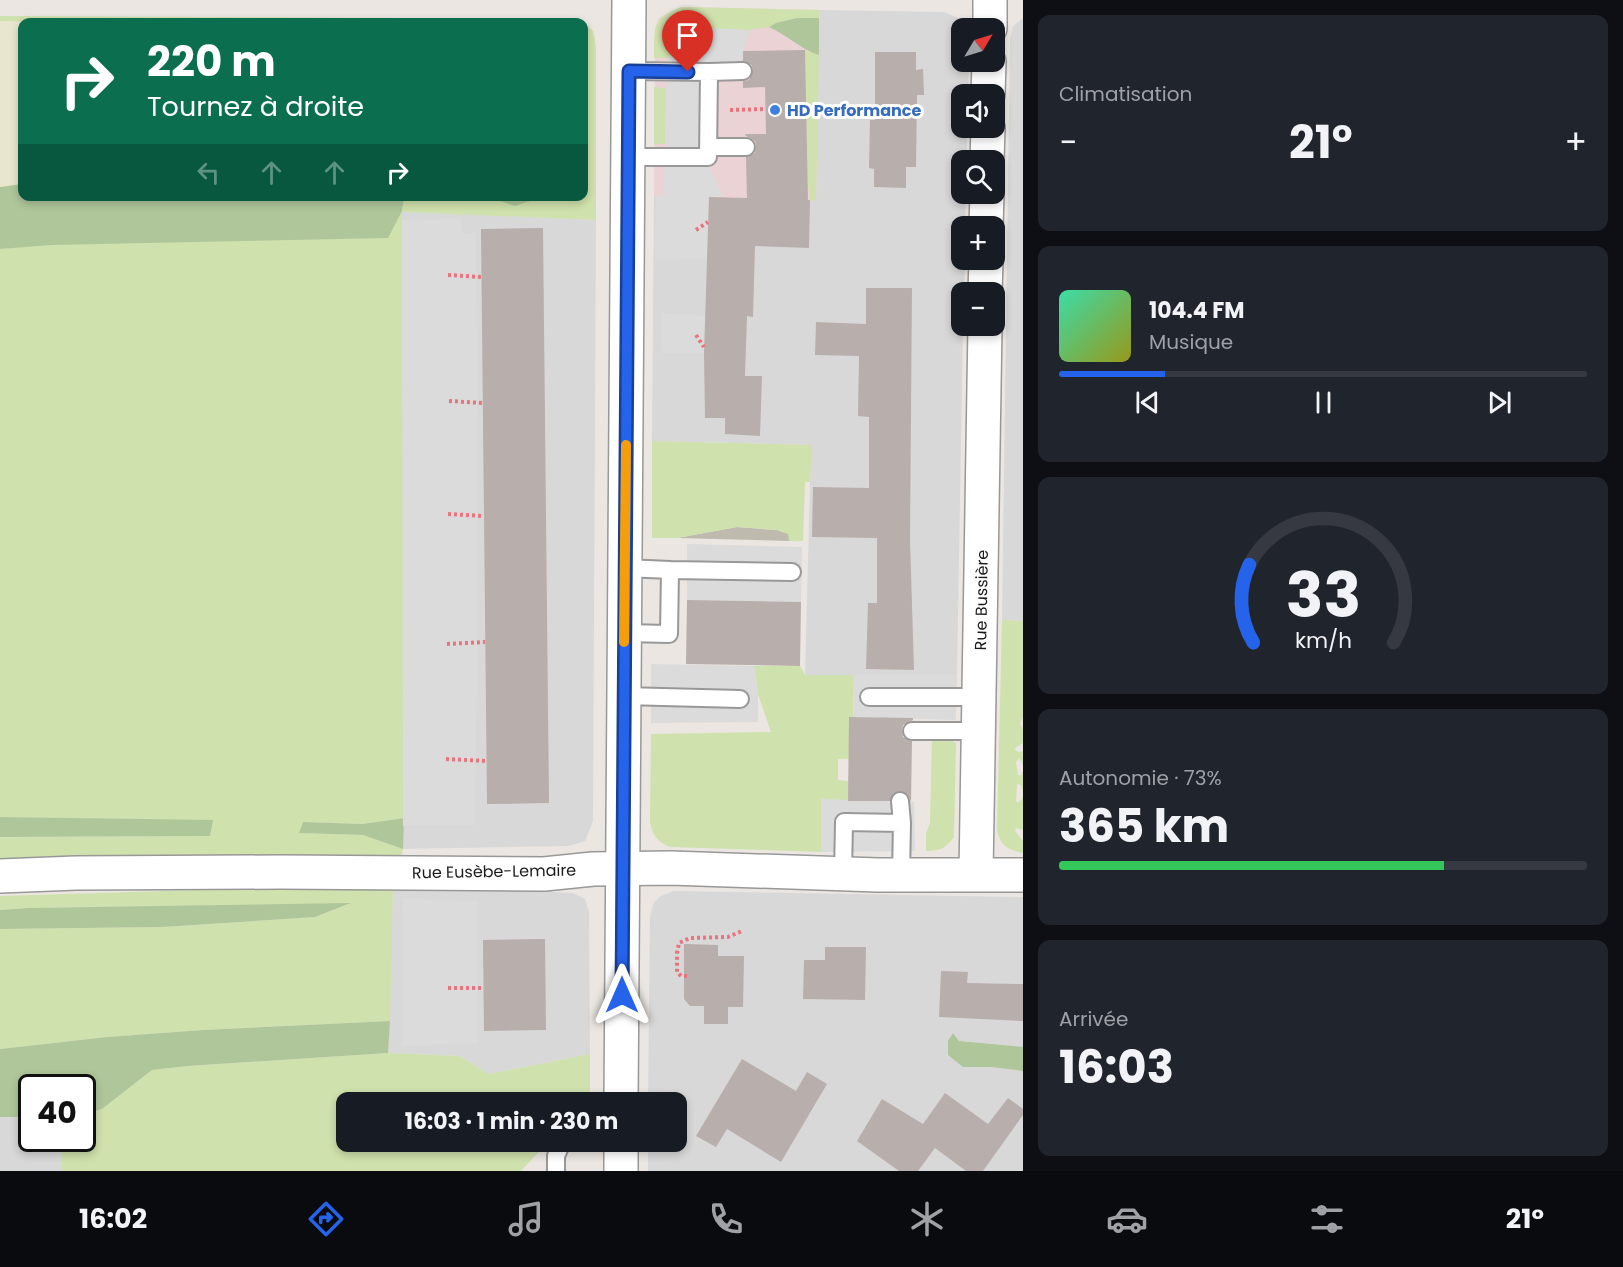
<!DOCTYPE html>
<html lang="fr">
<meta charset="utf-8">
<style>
body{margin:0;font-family:Poppins,sans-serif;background:#20242c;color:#f1f3f6;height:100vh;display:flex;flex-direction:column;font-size:22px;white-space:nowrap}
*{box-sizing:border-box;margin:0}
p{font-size:20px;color:#9ea1a6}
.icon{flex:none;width:33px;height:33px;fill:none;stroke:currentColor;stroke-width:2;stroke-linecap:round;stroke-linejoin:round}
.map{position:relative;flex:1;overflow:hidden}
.side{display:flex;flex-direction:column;gap:15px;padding:15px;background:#0d0f14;width:600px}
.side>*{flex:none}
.hud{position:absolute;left:18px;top:18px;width:570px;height:183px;border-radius:12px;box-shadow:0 3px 9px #0003;background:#0b6e4f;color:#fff;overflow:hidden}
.needle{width:39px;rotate:52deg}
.tools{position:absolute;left:951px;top:18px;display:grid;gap:12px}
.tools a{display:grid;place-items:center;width:54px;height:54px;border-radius:12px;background:#171b24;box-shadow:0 3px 9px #0003;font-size:30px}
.speed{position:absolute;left:18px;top:1074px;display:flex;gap:12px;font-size:30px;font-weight:700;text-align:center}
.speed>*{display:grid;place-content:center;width:78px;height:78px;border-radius:50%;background:#171b24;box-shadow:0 3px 9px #0003;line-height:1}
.speed .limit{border:3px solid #111;border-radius:9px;background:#fff;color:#111}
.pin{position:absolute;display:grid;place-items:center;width:51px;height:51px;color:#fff;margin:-62px -26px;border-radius:50% 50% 50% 0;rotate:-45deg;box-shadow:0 0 6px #0007}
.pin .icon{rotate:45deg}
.me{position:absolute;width:66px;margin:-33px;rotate:0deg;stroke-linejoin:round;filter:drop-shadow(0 0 4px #0008)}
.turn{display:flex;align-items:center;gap:21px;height:126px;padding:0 30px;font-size:27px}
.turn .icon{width:78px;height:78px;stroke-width:2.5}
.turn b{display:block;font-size:42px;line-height:51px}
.lanes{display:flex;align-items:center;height:57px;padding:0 30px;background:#0003;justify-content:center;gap:30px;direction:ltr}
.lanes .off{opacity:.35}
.big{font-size:45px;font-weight:700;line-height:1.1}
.side .widget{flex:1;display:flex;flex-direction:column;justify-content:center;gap:9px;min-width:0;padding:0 21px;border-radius:12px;background:#20242c}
.side .dial{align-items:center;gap:0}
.dial svg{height:156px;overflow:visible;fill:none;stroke:#363941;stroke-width:7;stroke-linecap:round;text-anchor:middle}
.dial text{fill:#f1f3f6;stroke:none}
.song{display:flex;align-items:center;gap:18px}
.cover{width:72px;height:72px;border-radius:9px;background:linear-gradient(135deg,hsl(160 70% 55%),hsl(60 70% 35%))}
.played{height:6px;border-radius:3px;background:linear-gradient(90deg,#2563eb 20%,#363941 20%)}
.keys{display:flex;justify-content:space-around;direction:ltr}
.heat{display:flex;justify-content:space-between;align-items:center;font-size:33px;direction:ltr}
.charge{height:9px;border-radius:4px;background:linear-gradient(90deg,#34c759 73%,#363941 0)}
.trip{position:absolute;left:336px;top:1092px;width:351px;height:60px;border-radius:12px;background:#171b24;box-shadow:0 3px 9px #0003;font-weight:700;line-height:60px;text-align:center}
.tabs{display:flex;height:96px;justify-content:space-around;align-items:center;background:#090b0e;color:#9ea1a6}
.tabs .icon{width:42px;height:42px}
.tabs .active{color:#2563eb}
.tabs b{font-size:27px;color:#f1f3f6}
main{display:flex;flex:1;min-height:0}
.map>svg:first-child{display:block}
</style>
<main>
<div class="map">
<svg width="1023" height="1171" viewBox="0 0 1023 1171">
<rect width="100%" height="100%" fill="#ebe6e1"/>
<path fill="#d9d8d8" d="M819 10 944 12 958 18 966 28H962V62H969L968 94H962V128H967V160H962V194H966L965 226H962V260H965L964 292H962V326H963L957 675H805L811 445 652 441 654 196 816 200Z
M1023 18V621L1002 620 1010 39 1013 26Z
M402 211 596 220 593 821 585 841 569 846 403 849Z
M393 884 573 893 585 899 589 912 590 1054 489 1074 459 1056 388 1053Z
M674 891 1023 897V1171H648V1142H676V1102H648L650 916 654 902 661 896Z
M0 1117H31L32 1138 62 1139V1171H0Z"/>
<path fill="#ebd2d5" d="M681 7 819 10 816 201 654 196 655 28 659 18Z"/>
<path fill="#bebbae" d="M737 527 777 530 789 534V541L677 538Z"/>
<path fill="#e8e6ce" d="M0 21 49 22H22V184L0 187Z"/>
<path fill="#cfe1ac" d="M681 7 819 10V18H797L776 23 769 27 750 30 699 28 668 58H654C655 28 650 19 681 7Z
M0 16 404 18 511 22H49L0 21Z
M583 21 593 31 596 46V220L402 212 404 818 362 824 303 822 300 833 363 835 403 849 401 860 0 862V837L210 836 212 821 0 817V249L402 211 404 197H500V201L536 199 537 197 584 196V22H556Z
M805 50 819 55 816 201 810 200 808 184Z
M654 87 666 88 665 144H654Z
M652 441 812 445 810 482H805L803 541H789L788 534 777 530 737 527 677 538H652Z
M1002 620 1023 621V718L1020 723 1023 730V743L1016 747 1015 750 1019 752 1023 751V765L1019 758 1016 762 1018 775H1021L1023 771V791L1021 785 1017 784 1016 801 1018 803 1022 799 1023 795V830L1016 828 1015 831 1023 841V853C1007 849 1002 847 997 831Z
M754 666H800L805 675H854L853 717H849V759H838V780L848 781V801L821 799V852L670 847C657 841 653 836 650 822L651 734 771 732 758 694Z
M946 738 956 743 954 837C946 848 940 851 926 851V834L930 823 932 739Z
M393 884 390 1021 203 1030 107 1037 0 1049V929L163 927 315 917 349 904 27 908 0 910V896Z
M388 1053 459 1056 489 1074 590 1054V1102H346V1142H548L521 1171H62V1139L82 1138 83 1115 102 1109 152 1070 188 1066Z"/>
<path fill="#afc69a" d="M797 18H819V55C800 49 787 35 769 27L776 23Z
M22 184V196L404 197 402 211 388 238 52 245 0 249V187Z
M500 197V196L537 197 536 199 515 206 500 201Z
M0 817 213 820 210 836 0 837Z
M404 818 403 849 363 835 299 833 303 822 362 824Z
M351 903 315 917 163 927 0 929V910L27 908Z
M390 1021 388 1053 188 1066 152 1070 102 1109 83 1115 82 1088H32L31 1117H0V1049L107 1037 203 1030Z
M953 1033 959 1041 1023 1047V1071L992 1067H963L948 1055V1041Z"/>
<path fill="#dbdbdb" d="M699 28 750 30 743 51V71L710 72 709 166 723 197H709L707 259 655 260 656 196H664L666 88 668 58Z
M461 219V233H476L478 572 475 825 403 826 402 220Z
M661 313 705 316 704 354 662 353Z
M687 544 802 547 801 602 687 600Z
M651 664 754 666 758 694V722L651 723Z
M854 675H957L956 720 853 717Z
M821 799 914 802 915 851 821 852Z
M403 899 478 901V1043L402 1046Z"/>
<path fill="#b8aeab" d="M805 50 808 200H810L809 248 755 246 753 317 747 316 745 376H762L760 436 725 434V418H705L704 354 709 197 747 198 746 157 755 153 756 146 755 141 746 136 745 134H766L765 87 743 88V81L749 80 753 71 752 65 743 61V51Z
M875 52H916V70L923 69 924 95H917L916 167H906V188L874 187V169L869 168 870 120H875Z
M543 228 549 803 487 804 481 229Z
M866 288H912L910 539 914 670 866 669 868 603H877V538L812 537 813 487 869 488V417L858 416 859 356 815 355 816 322 866 324Z
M687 600 801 602 800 666 686 664Z
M849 717 913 718V720L903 725 902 730 903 737 912 741 911 802 908 795 900 791 894 793 890 801H848Z
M545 939 546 1030 484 1031 483 940Z
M684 944 718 945V956H744L743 1007H728V1024H704V1006H690L684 999Z
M825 947H866L865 1000 803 999 804 960H825Z
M941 971 968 972 967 983 1023 984V1021L939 1017Z
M742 1059 796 1091 807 1072 827 1084 781 1162 727 1129 716 1147 696 1136Z
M945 1093 988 1124 1008 1098 1023 1109V1115L983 1171H966L935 1148 918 1171H899L857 1141 882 1099 923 1124Z"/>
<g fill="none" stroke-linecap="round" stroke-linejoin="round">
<defs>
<path id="service" d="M709 72 743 71
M708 147H746
M628 157H708L709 72 629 71
M670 570 792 572
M625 633 669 634 670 570 625 568
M624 696 740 699
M869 697H979
M912 731H978
M900 801 902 823
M843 874 844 822 902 823 901 875
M556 1171V1156L562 1142"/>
<path id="minor" d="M990 28V0
M988 94 989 62
M987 160 988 128
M986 226 987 194
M985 292 986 260
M976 874 985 326
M0 876 76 873 281 872 544 874 593 869 671 868 878 875H1023"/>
<path id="tertiary" d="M621 1102 629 0
M621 1171V1142"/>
</defs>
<use href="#service" stroke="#989898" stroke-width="20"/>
<use href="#minor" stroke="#989898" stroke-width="36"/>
<use href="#tertiary" stroke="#989898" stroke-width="36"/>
<path stroke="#e9747d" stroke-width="4" stroke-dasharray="3 3" stroke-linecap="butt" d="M730 110 765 109
M696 230 708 222
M448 275 481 277
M696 335 704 347
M449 401 483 403
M448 514 483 516
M447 644 485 642
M446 759 487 761
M687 976H681L677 972V953L679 943 690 938 728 937 742 931
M448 988H484"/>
<use href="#service" stroke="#fff" stroke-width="16"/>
<use href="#minor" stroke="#fff" stroke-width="33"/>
<use href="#tertiary" stroke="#fff" stroke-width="33"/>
</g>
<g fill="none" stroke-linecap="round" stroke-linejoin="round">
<defs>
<path id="route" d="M622 995 629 71 688 72"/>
</defs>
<use href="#route" stroke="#184099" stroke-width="15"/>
<use href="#route" stroke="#2563eb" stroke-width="10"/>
<path stroke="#f59e0b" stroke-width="10" d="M624 642 626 445"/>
</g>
<circle fill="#3f7fe0" stroke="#fff" stroke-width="2" cx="775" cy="110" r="6"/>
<g text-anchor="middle" stroke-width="6" stroke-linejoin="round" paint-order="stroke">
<g font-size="16" font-weight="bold" fill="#366cbe" stroke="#fff" text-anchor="start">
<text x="787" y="116">HD Performance</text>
</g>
<g font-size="16" fill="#1b1b1b" stroke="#fff">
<text transform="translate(981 600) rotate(-89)" y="6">Rue Bussière</text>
<text transform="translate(494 871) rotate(-1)" y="6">Rue Eusèbe-Lemaire</text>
</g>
</g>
</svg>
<div class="tools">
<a><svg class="needle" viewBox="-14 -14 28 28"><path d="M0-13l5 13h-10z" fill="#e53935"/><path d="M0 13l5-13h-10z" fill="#9ea1a6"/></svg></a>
<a><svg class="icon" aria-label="sound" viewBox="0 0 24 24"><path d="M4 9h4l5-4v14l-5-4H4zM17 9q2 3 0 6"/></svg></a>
<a><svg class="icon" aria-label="search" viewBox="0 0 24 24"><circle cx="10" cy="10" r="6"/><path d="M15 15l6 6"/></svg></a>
<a>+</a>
<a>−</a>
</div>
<div class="speed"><div class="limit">40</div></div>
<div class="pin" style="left:688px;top:72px;background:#d93025"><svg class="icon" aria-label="arrive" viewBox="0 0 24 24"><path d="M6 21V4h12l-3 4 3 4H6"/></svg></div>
<svg class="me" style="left:622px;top:995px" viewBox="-20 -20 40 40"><path d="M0-17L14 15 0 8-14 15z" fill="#2563eb" stroke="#fff" stroke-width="4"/></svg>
<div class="trip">16:03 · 1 min · 230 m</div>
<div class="hud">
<div class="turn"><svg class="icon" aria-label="right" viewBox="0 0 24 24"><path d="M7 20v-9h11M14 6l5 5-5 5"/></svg><div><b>220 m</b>Tournez à droite</div></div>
<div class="lanes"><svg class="icon off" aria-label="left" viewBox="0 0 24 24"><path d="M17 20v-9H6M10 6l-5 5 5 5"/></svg><svg class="icon off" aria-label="ahead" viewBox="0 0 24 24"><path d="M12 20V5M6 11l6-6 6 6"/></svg><svg class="icon off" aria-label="ahead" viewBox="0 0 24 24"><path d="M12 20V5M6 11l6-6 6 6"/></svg><svg class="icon" aria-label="right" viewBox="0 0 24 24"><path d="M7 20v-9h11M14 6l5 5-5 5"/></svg></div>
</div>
</div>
<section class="side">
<div class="widget"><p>Climatisation</p>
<div class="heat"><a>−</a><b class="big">21°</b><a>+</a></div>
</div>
<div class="widget">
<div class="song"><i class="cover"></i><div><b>104.4 FM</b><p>Musique</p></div></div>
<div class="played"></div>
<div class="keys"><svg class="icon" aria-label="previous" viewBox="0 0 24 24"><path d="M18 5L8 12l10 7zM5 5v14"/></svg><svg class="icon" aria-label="pause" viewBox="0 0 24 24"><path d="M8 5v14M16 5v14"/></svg><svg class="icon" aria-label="next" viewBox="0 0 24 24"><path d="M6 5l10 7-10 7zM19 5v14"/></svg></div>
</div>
<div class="widget dial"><svg viewBox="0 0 100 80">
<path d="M14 69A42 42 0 1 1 86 69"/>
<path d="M14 69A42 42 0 0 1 12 29" stroke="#2563eb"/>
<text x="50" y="56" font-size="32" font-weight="700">33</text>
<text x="50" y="72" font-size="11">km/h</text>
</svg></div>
<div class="widget"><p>Autonomie · 73%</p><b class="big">365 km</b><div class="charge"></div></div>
<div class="widget"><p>Arrivée</p><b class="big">16:03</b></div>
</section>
</main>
<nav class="tabs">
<b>16:02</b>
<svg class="icon active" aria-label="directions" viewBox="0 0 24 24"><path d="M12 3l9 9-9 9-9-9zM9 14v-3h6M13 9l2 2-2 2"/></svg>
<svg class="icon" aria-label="music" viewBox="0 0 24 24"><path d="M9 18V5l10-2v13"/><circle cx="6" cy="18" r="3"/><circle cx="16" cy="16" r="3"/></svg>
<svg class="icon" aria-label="phone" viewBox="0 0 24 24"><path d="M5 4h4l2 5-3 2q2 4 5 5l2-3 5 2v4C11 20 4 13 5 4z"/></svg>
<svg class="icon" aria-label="climate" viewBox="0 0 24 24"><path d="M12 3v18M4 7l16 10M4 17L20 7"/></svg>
<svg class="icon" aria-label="car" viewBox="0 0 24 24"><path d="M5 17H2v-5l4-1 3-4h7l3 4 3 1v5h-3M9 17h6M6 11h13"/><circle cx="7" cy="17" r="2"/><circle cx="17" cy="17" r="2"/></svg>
<svg class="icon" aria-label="filters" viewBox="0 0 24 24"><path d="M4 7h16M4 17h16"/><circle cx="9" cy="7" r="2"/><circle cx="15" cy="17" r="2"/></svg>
<b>21°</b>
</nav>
